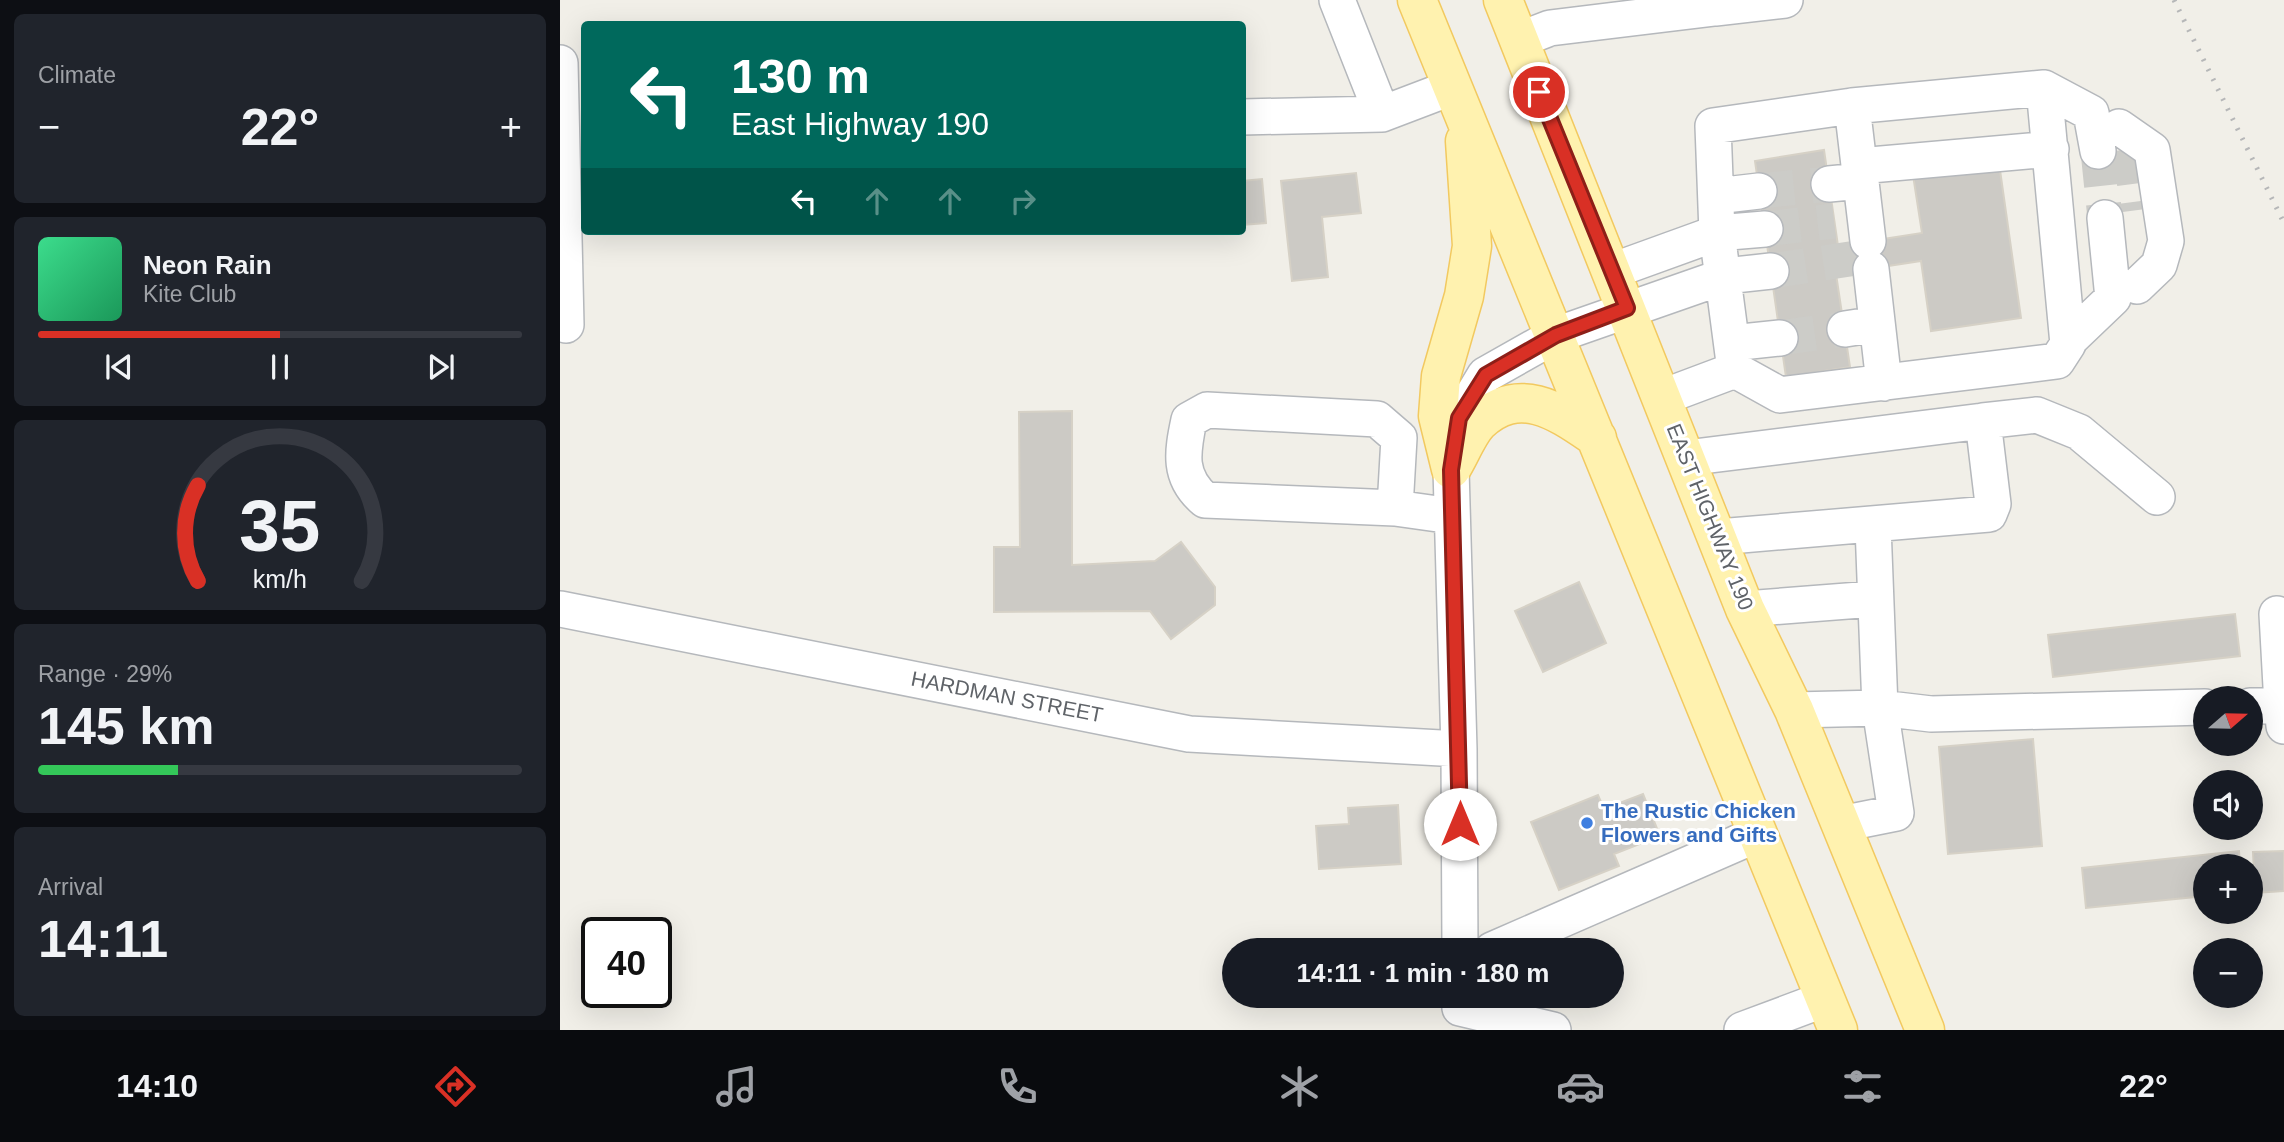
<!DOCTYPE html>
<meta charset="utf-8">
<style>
body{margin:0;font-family:Helvetica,sans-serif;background:#20242c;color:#f1f3f6;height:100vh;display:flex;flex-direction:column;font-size:26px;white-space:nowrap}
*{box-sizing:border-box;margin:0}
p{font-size:23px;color:#9ea1a6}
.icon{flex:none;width:38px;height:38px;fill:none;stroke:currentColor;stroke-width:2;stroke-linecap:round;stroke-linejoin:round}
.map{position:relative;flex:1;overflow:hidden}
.drawer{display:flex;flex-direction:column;gap:14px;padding:14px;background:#0d0f14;width:560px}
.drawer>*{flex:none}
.banner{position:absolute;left:21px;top:21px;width:665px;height:214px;border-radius:7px;box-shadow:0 7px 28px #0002;background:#00695c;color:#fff;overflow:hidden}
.needle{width:46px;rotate:70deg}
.fabs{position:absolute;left:1633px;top:686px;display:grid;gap:14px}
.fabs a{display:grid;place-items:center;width:70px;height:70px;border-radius:50%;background:#171b24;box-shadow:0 7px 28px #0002;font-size:35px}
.speed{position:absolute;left:21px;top:917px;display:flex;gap:14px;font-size:35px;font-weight:700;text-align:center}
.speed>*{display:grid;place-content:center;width:91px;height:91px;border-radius:50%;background:#171b24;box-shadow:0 7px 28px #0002;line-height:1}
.speed .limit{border:4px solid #111;border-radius:10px;background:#fff;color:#111}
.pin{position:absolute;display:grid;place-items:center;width:60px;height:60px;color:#fff;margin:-30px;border:4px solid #fff;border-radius:50%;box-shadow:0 2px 7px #0007}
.me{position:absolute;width:77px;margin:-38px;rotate:0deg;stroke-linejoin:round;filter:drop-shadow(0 0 5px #0008)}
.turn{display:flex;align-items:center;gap:24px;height:147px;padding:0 35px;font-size:32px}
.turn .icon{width:91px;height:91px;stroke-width:2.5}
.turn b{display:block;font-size:49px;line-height:60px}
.lanes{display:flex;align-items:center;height:66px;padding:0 35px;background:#0003;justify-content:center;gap:35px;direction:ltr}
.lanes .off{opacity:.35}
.big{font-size:52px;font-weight:700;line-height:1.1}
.drawer .tile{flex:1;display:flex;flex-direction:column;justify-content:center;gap:10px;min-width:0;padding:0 24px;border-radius:10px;background:#20242c}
.drawer .dial{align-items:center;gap:0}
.dial svg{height:182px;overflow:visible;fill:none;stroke:#363941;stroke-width:7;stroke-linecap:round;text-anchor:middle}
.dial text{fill:#f1f3f6;stroke:none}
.song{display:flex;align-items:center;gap:21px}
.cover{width:84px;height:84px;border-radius:10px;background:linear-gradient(135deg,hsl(150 70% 55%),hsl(150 70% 35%))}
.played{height:7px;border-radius:4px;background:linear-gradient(90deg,#d93025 50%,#363941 50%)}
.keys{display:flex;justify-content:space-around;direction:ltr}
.heat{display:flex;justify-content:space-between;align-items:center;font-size:38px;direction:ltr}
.charge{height:10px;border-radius:5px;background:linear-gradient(90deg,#34c759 29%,#363941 0)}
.trip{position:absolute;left:662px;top:938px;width:402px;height:70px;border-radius:35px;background:#171b24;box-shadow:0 7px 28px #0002;font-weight:700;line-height:70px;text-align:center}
.dock{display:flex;height:112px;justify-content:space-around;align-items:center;background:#090b0e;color:#9ea1a6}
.dock .icon{width:49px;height:49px}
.dock .on{color:#d93025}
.dock b{font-size:32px;color:#f1f3f6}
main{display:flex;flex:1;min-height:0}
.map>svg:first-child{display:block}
</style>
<main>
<section class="drawer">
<div class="tile"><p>Climate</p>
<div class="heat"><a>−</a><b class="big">22°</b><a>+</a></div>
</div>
<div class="tile">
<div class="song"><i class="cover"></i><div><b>Neon Rain</b><p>Kite Club</p></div></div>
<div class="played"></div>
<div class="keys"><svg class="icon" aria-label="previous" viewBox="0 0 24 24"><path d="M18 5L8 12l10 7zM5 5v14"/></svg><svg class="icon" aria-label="pause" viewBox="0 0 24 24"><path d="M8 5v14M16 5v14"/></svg><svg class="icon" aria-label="next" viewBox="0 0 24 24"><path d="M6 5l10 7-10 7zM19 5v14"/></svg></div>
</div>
<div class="tile dial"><svg viewBox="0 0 100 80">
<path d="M14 69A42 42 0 1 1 86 69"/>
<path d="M14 69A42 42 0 0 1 14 27" stroke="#d93025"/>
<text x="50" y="56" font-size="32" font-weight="700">35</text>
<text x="50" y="72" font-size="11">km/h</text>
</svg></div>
<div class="tile"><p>Range · 29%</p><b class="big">145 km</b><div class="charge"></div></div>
<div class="tile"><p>Arrival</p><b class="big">14:11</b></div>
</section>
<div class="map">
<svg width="1724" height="1030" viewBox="0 0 1724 1030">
<rect width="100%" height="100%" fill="#f1efe8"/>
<path fill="#cccac5" stroke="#d6d1c6" stroke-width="2" d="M1264 150 1278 246 1362 233 1353 175 1439 163 1461 318 1371 331 1361 261 1276 274 1290 367 1226 377 1195 161Z
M796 173 801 213 762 217 768 277 732 281 721 181Z
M702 179 706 223 682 225V181Z
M512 411V565L595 561 621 542 655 587V605L611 639 590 611 434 612V547H460L459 412Z
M1019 582 1046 643 983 672 955 611Z
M1675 614 1680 656 1493 677 1488 635Z
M1473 739 1482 846 1388 854 1379 747Z
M1083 794 1100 836 1054 854 1059 866 999 890 971 822 1038 795 1044 809Z
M838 805 841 864 759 869 756 826 789 824 788 808Z
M1679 851 1680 866H1645V896L1526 908 1522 868Z
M1724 851V891L1695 893 1693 852Z"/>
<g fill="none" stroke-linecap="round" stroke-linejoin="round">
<path stroke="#ccccc8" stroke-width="35" stroke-dasharray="35 18" stroke-linecap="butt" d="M1570 149 1578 210
M1538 151 1545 218
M1199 191 1269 184
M1205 229 1274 221
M1211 271 1309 256
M1220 338 1285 329"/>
<defs>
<path id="minor" d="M777 0 822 114
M1155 8 1225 0
M959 40 990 28 1155 8 1154 0
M0 63 6 325
M1484 88 1531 113 1538 151
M1292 106 1308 241
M682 117 822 114 893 87
M1559 127 1592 150 1606 241 1599 265 1577 286
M1299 166 1491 149
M1269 184 1300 181
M1156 196 1199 191
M1311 269 1324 383
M1052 271 1157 233 1205 229
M1285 329 1317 324
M1508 341 1553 298 1545 218
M1172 343 1220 338
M1103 397 1175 370 1220 395 1497 361 1508 344 1484 88 1292 106 1153 126 1157 233 1175 370
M1423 421 1477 415 1519 432 1597 497
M1126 458 1423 421 1433 504 1429 514 1158 537
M835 508 839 438 817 419 647 410 629 420C622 453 618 477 645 500L835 508 892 516
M0 609 629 734 899 749
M1185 609 1313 599
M1717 614 1722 705
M1690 706 1722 705 1724 726
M1234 710 1320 708 1371 714 1645 707
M1281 824 1336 813 1320 708 1313 526
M900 950 899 749 891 469 899 418 925 375 996 335 1165 276 1211 271
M932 950 1198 834
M900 1008 993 1030
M1182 1030 1265 999"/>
<path id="major" d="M857 0 1278 1030
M943 0 1185 609 1234 710 1365 1030
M891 469 878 416 881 376 904 296 912 246 905 141
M891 469C900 455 908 433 919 422 961 383 1000 413 1037 438"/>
</defs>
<use href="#minor" stroke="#b5b8bc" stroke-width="38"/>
<use href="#major" stroke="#f2c960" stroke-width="41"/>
<use href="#minor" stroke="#fff" stroke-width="35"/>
<use href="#major" stroke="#fff2af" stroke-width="38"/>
<path stroke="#b6b7b8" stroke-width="5" stroke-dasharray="2 9" stroke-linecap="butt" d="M1614 0 1724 223"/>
</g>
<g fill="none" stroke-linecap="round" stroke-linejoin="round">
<defs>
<path id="route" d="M900 824 891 470 899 418 926 375 996 335 1067 308 979 92"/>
</defs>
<use href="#route" stroke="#8d1f18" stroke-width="18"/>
<use href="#route" stroke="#d93025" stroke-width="12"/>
</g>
<circle fill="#3f7fe0" stroke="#fff" stroke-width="2.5" cx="1027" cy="823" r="7"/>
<g text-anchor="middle" stroke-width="6" stroke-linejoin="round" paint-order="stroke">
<g font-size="21" fill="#5f6368" stroke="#fff">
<text transform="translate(1150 517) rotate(68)" y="7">EAST HIGHWAY 190</text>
<text transform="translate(447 697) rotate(11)" y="7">HARDMAN STREET</text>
</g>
<g font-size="21" font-weight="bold" fill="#366cbe" stroke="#fff" text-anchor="start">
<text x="1041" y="818">The Rustic Chicken<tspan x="1041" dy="24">Flowers and Gifts</tspan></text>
</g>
</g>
</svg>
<div class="fabs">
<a><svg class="needle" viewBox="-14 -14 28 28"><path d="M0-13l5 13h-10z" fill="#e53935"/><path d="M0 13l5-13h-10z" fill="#9ea1a6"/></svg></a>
<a><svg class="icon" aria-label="sound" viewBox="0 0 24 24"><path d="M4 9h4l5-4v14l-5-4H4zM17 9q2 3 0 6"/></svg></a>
<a>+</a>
<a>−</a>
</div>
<div class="speed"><div class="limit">40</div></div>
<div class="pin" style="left:979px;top:92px;background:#d93025"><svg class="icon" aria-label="arrive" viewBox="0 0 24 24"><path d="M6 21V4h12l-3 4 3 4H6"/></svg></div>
<svg class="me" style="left:900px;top:824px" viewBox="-20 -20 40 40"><circle r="19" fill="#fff"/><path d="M0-13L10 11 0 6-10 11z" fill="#d93025"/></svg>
<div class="trip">14:11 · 1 min · 180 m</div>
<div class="banner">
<div class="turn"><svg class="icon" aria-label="left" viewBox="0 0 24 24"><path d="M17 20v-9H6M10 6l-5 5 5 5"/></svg><div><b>130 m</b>East Highway 190</div></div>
<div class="lanes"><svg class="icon" aria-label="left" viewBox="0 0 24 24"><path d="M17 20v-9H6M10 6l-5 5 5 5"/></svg><svg class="icon off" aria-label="ahead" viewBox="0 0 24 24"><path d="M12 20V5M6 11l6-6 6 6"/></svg><svg class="icon off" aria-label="ahead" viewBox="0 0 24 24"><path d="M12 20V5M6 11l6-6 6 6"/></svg><svg class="icon off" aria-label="right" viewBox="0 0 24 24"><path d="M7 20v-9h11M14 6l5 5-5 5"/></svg></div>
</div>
</div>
</main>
<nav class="dock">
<b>14:10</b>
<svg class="icon on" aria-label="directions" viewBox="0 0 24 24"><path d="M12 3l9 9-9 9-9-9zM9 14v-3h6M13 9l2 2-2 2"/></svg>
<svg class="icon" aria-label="music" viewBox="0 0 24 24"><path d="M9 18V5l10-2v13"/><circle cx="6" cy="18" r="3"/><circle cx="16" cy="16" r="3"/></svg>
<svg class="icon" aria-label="phone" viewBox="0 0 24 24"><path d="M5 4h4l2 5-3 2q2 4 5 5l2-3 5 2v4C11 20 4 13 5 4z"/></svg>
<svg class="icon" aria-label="climate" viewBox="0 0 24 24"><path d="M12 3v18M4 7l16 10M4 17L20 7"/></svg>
<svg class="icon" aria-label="car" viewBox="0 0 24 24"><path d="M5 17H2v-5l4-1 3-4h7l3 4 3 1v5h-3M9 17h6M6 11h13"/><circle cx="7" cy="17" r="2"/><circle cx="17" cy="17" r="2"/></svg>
<svg class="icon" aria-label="filters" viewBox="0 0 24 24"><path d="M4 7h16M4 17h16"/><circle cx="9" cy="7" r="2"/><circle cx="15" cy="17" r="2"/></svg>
<b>22°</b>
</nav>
